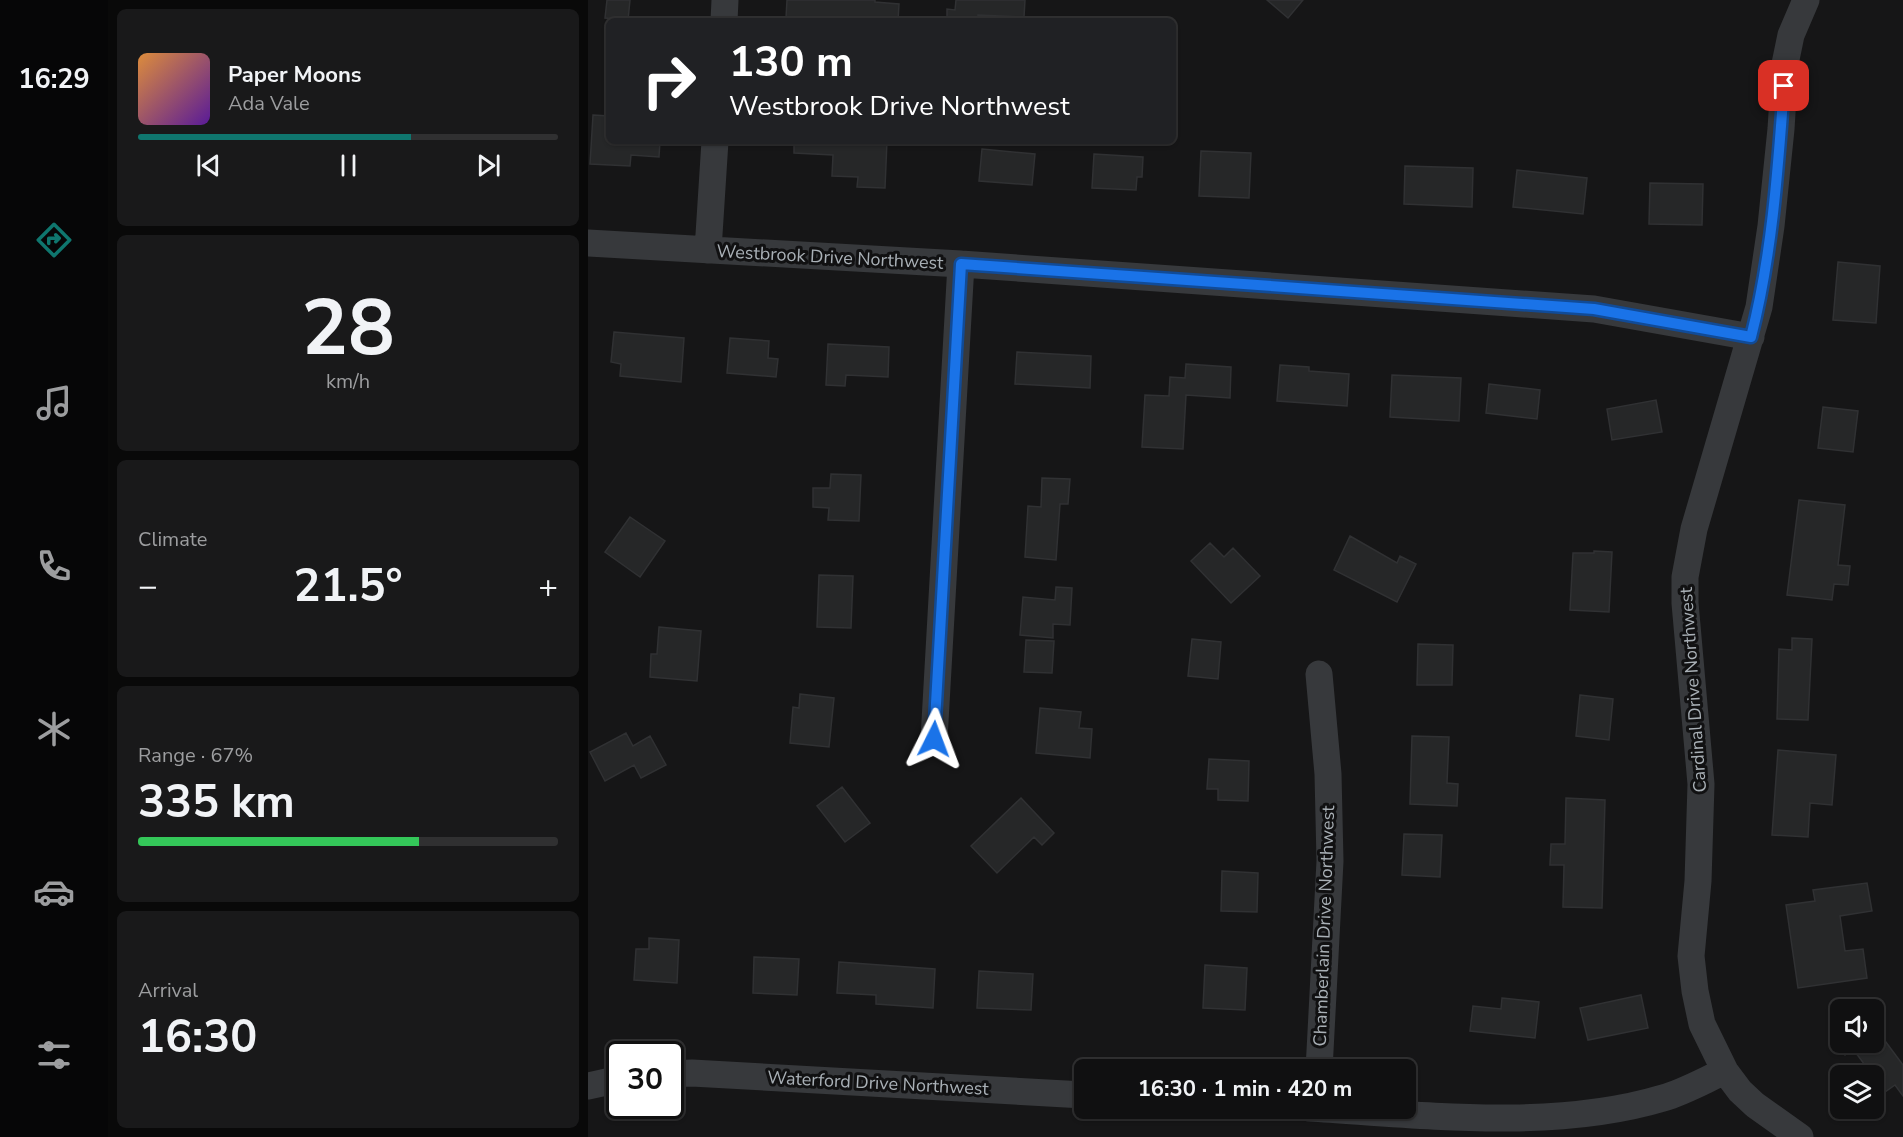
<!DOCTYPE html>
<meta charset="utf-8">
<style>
body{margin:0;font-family:"Nunito Sans",sans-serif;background:#19191a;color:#f1f3f6;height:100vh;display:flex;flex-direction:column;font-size:22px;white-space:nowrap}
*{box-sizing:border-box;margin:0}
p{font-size:20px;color:#9c9d9f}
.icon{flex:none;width:33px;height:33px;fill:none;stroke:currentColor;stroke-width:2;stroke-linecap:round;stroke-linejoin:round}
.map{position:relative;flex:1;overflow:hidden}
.sheet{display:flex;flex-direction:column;gap:9px;padding:9px;background:#090909;width:480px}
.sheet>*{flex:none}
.top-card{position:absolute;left:18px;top:18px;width:570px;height:126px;border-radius:9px;box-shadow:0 2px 4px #0004,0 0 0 2px #303031;background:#202124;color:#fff;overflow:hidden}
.buttons{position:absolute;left:1242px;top:999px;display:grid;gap:12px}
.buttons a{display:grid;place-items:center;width:54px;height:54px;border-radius:9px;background:#101011;box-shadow:0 2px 4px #0004,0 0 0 2px #303031;font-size:30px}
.speed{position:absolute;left:18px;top:1041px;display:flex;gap:12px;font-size:30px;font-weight:700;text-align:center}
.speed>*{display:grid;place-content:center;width:78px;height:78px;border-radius:50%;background:#101011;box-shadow:0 2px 4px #0004,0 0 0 2px #303031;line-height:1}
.speed .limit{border:3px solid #111;border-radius:9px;background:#fff;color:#111}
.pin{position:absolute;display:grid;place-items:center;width:51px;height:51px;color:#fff;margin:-26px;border-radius:12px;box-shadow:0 3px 9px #0006}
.me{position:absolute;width:66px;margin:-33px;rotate:3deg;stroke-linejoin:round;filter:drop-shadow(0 0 4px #0008)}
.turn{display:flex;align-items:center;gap:21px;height:126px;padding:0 24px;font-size:27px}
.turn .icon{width:78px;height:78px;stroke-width:2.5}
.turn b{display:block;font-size:42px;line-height:51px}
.big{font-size:45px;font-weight:700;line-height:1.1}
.sheet .widget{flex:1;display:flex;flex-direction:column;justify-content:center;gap:9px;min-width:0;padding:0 21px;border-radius:9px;background:#19191a}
.sheet .dial{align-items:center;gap:0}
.dial b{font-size:78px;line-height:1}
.song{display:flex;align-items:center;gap:18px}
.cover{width:72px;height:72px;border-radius:9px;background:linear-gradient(135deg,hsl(30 70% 55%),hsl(270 70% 35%))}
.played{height:6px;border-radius:3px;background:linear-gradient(90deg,#0f766e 65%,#303031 65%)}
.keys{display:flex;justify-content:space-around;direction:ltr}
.heat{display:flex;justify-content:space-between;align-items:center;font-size:33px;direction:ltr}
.charge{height:9px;border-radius:4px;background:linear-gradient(90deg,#34c759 67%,#303031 0)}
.trip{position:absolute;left:486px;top:1059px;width:342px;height:60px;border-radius:9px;background:#101011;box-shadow:0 2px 4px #0004,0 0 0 2px #303031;font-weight:700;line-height:60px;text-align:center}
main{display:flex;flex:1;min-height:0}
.menu{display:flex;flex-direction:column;width:108px;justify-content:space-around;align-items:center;background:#060607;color:#9c9d9f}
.menu .icon{width:42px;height:42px}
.menu .current{color:#0f766e}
.menu b{font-size:27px;color:#f1f3f6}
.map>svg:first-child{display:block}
</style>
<main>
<nav class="menu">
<b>16:29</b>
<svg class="icon current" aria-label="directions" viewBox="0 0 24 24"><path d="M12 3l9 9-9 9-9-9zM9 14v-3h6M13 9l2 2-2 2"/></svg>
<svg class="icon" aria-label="music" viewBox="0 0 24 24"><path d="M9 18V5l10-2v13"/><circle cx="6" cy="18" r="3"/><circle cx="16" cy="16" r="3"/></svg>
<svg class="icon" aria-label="phone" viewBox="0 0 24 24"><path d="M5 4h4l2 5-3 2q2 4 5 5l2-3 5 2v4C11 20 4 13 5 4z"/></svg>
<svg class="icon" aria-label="climate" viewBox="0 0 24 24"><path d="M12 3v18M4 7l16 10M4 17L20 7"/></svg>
<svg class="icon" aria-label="car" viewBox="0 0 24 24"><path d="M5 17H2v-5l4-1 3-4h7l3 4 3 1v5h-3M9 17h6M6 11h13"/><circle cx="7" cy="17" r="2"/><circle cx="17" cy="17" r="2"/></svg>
<svg class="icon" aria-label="filters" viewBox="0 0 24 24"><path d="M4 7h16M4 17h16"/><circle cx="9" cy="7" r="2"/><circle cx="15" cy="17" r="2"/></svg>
</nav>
<section class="sheet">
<div class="widget">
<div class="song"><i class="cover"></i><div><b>Paper Moons</b><p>Ada Vale</p></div></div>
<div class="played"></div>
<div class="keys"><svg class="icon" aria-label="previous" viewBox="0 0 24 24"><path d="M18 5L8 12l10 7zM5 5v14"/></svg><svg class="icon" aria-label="pause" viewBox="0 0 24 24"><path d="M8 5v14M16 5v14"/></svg><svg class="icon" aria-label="next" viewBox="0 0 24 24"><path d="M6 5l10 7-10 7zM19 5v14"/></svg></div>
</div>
<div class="widget dial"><b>28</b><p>km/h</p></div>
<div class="widget"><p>Climate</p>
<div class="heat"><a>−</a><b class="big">21.5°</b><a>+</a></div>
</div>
<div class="widget"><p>Range · 67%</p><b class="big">335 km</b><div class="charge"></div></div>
<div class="widget"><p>Arrival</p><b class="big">16:30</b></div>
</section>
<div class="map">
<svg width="1315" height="1137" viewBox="0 0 1315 1137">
<rect width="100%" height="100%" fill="#161617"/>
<path fill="#262728" stroke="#303133" stroke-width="1.5" d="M19 0H42L40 20 17 18Z
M199 0H287V2L311 4 310 21H237L198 18Z
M368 0H437L436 17 390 15 389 21H359V9L367 10Z
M679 0H715L700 18Z
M5 115 21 116V141H72L71 157 43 155 42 166 2 164Z
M206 141H299L297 188 269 187 270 177 244 176 245 155 206 153Z
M394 149 447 154 444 185 391 181Z
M613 151 663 153 661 198 611 196Z
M506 154 555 157 554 177H549L548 190 504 188Z
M817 166 885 168 884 207 816 204Z
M929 170 999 178 995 214 925 207Z
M1062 183 1115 184 1114 225 1061 224Z
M1250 262 1292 266 1288 323 1245 320Z
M26 332 96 338 93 382 32 376 33 364 23 362Z
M142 338 181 341 180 358 190 359 188 377 139 373Z
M240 344 301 347 300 377 258 375 257 386 238 385Z
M429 352 503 356 502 388 427 384Z
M598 364 643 367 642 398 598 395 595 449 554 447 557 395 581 396 582 377 597 378Z
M692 365 721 367V371L761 374 759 406 689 401Z
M804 375 873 378 871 421 802 417Z
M901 384 952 390 949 419 898 413Z
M1068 400 1074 432 1024 440 1019 409Z
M1235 407 1270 411 1265 452 1230 448Z
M243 474 273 475 271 521 240 520 241 508 225 507V488H242Z
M454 478 482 479 480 504H472L468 560 437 557 440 506 453 507Z
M1211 500 1257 505 1250 565 1262 566 1260 585 1246 584 1244 600 1199 595Z
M42 517 77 541 52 577 17 552Z
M762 536 809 563 812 556 828 564 809 602 746 570Z
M622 543 636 557 645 548 672 576 643 603 603 561Z
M1006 551 1024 552 1021 612 982 610 985 553H1006Z
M231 575 265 576 263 628 229 627Z
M468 587 484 588 482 625 465 624V638L432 635 435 597 467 600Z
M71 627 113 631 109 681 62 677 63 654H69Z
M1204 638 1224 639 1220 720 1189 719 1191 649 1204 650Z
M604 639 633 642 630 679 600 676Z
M438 640 466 641 464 673 436 672Z
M830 644 865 645 864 685H829Z
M212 694 246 698 241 747 202 743 205 707 211 708Z
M992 695 1025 699 1021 740 988 736Z
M452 708 493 712 491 728 504 729 502 758 448 753Z
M38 733 45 746 62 736 78 765 53 778 46 765 17 781 2 752Z
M824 736 861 737 859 783 870 784 869 806 822 804Z
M1190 750 1248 755 1244 805 1222 803 1220 837 1184 835Z
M621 759 661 761 660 801 630 800V789H619Z
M254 787 282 823 257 842 229 806Z
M433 798 466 833 454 845 446 837 409 873 383 846Z
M978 798 1017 800 1014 908 975 907 976 865H962L963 844H977Z
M816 834 854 835 852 877 814 875Z
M634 871 670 873 669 912 633 911Z
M1279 883 1284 911 1252 916 1257 951 1275 949 1279 978 1210 988 1198 905 1227 901 1225 890Z
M61 938 91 940 89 983 46 980 48 949H61Z
M166 957 211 959 209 995 165 993Z
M251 962 347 969 345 1008 288 1004V995L249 993Z
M617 965 659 968 657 1010 615 1008Z
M391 971 445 974 443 1010 389 1008Z
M1053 995 1060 1028 1000 1040 992 1008Z
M914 998 951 1002 947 1038 882 1031 885 1006 913 1009Z
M1286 1026 1315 1065V1096L1307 1085 1297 1092 1265 1049 1257 1055 1245 1040 1252 1034V1042H1286Z"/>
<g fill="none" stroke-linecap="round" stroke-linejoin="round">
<path stroke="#37393c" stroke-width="27" d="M136 21 137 0
M0 243 373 264 1006 309 1163 337
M120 250 127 141
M346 739 373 264
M731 1070 742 861 740 774 731 674
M82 1074 104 1073 496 1095
M0 1086 32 1079
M722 1108C835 1115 965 1131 1075 1098 1096 1092 1117 1080 1137 1071
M1212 1137 1167 1105 1152 1091 1137 1071 1114 1024 1107 991 1103 956 1110 881 1113 784 1097 603V577L1106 529 1171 307 1183 226 1193 129 1197 64 1203 35 1218 0"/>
</g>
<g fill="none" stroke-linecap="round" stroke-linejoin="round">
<defs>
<path id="route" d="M346 739 373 264 1006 309 1163 337C1184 256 1190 169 1196 86"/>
</defs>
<use href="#route" stroke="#114b97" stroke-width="15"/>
<use href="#route" stroke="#1a73e8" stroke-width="10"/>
</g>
<g text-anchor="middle" stroke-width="6" stroke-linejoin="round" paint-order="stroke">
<g font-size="18" fill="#a9b0b6" stroke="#111112">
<text transform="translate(242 257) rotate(3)" y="6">Westbrook Drive Northwest</text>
<text transform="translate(1105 690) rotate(-94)" y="6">Cardinal Drive Northwest</text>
<text transform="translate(736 926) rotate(-88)" y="6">Chamberlain Drive Northwest</text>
<text transform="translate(290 1083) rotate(3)" y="6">Waterford Drive Northwest</text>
</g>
</g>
</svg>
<div class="buttons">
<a><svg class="icon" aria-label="sound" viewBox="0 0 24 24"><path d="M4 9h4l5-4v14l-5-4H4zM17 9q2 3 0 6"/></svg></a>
<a><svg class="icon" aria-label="layers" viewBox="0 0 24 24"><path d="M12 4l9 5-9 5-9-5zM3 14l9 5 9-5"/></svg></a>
</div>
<div class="speed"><div class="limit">30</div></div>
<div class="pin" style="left:1196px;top:86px;background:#d93025"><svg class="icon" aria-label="arrive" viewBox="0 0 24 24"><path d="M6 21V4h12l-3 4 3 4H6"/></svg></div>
<svg class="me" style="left:346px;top:739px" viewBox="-20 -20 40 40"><path d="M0-17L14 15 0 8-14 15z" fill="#1a73e8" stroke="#fff" stroke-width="4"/></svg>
<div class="trip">16:30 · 1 min · 420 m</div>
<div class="top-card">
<div class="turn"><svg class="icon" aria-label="right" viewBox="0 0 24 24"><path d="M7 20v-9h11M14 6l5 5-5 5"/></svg><div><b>130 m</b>Westbrook Drive Northwest</div></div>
</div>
</div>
</main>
